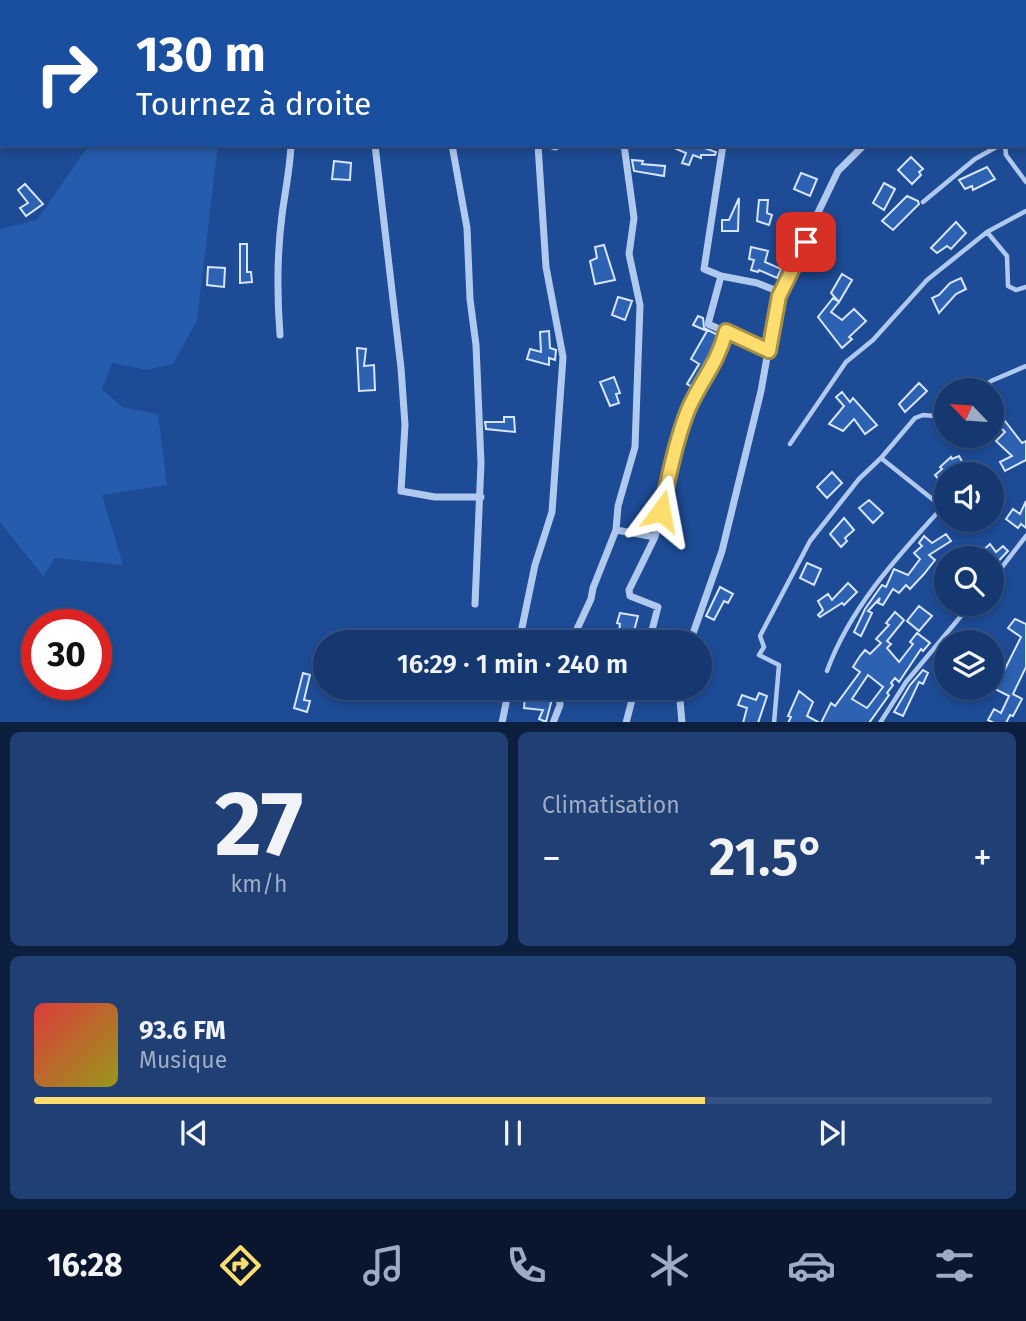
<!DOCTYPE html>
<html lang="fr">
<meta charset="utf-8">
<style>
body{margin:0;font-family:"Fira Sans",sans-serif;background:#1f3f75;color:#f1f3f6;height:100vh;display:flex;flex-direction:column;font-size:26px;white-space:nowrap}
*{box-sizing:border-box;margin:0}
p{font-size:23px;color:#9eacc3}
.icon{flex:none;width:38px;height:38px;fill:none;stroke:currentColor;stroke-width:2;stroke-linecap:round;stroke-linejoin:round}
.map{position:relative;height:722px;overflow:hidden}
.side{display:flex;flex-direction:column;gap:10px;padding:10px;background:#0c1f3e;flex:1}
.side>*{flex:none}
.guide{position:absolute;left:0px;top:0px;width:1027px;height:147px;box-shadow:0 4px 10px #0003,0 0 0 2px #355283;background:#1a4fa0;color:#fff;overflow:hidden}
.needle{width:46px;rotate:295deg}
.buttons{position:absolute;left:934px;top:378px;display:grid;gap:14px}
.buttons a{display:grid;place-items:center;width:70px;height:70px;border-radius:50%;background:#163870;box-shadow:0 4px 10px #0003,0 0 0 2px #355283;font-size:35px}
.speed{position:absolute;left:21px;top:609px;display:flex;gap:14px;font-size:35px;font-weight:700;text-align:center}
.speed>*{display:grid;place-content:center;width:91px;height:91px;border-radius:50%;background:#163870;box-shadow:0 4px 10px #0003,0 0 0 2px #355283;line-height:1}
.speed .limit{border:10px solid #d22;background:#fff;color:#111}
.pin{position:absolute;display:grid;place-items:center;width:60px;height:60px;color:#fff;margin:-30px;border-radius:14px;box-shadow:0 4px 10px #0006}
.me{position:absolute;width:77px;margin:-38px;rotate:13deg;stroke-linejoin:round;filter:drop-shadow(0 0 5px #0008)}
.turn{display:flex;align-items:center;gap:24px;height:147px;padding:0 21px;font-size:32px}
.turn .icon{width:91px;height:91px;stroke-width:2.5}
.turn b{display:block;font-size:49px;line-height:60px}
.big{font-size:52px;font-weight:600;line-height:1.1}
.side .widget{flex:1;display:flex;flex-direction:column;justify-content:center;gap:10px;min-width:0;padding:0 24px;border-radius:10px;background:#1f3f75}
.side .dial{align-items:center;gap:0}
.dial b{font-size:91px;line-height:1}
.song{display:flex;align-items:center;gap:21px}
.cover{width:84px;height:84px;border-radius:10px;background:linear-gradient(135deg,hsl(0 70% 55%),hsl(60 70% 35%))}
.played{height:7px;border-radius:4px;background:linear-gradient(90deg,#fedd6f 70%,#355283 70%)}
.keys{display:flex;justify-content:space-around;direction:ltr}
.heat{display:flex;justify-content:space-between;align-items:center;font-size:38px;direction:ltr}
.side .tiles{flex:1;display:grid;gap:10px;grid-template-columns:1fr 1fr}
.widget:last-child{grid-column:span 2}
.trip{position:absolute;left:313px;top:630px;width:399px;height:70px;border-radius:35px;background:#163870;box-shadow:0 4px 10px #0003,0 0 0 2px #355283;font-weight:600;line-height:70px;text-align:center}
.dock{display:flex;height:112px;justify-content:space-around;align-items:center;background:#09162d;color:#9eacc3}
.dock .icon{width:49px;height:49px}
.dock .on{color:#fedd6f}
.dock b{font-size:32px;color:#f1f3f6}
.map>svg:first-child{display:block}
</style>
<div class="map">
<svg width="1026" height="723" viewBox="0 0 1026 723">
<rect width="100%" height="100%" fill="#1d4b95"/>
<path fill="#265cad" d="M89 145H218L197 320 173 364 146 370 112 363 102 389 122 407 158 414 167 485 102 495 123 565 55 558 43 576 0 522V229L37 220Z"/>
<path fill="#2d61b2" stroke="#d6e5fa" stroke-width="2" fill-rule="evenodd" d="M667 145H696L716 152 715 155H701V158L693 155 689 165 682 163 686 153Z
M911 157 923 169 919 172 921 175 912 184 898 170Z
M632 160 643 161 642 164 665 166 664 176 634 171Z
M334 161 351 163 350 180 332 179Z
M987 167 995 179 973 190 972 186 965 189 959 180Z
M801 173 817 179 810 196 794 189Z
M884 183 895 189 884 210 873 203Z
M25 184 43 204 26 216 20 208 28 203 18 190Z
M907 196 918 201 919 204 893 230 882 221Z
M739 198 738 231H722V220H729Z
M759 200H768L767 213 772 215 769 225 757 221Z
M956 222 966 233 951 249 947 246 937 253 931 248Z
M240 244H247V272H251L252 282 240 283Z
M604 245 615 280 595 284 590 261 597 258 595 247Z
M751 247 768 251 765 262 781 269 777 278 759 270 758 272 751 270 754 260 749 259Z
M208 267 225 268 224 287 207 285Z
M842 274 852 280 839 302 831 293Z
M961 278 966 289 956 294 939 313 932 298 939 295 950 283Z
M618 297 632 301 625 320 612 315Z
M833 298 839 302 831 312 842 320 854 309 866 321 849 337 852 339 842 348 818 317Z
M698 316 703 318 704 328 718 335 712 348 715 349 694 388 687 384 699 364 691 359 707 331 693 325Z
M549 331 550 348 556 350 555 360 549 358V365L527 359 530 349 541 352 540 332Z
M357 348 366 349 364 366 374 365 375 390 359 391Z
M614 377 620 393 616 394 619 403 610 406 600 382Z
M919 383 927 391 905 412 899 404Z
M842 392 850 402 853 398 877 425 865 434 854 419 843 431 829 424 844 406 836 397Z
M504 417H514L515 432 486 429 485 422H504Z
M1005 421 1022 443 1026 441V460L1005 471 1000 462 1012 456 996 441 1005 432 999 426Z
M959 456 966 469 958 474H947V477L941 482 935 475 942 469 940 467 951 457 952 459Z
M832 472 842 483 827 498 817 487Z
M869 500 883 513 873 523 859 508Z
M1026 501V528L1021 524 1018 528 1006 519 1013 509 1020 514Z
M844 518 854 530 845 538 847 541 841 547 830 534Z
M946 534 951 541 929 555 935 560 924 574 910 589 906 585 899 593 893 589 883 605 878 603 880 598 868 611 872 613 861 636 854 632 865 609 882 585 886 587 894 569 908 575 920 559 914 553 922 546 919 543 924 536 932 543Z
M990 544 996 552 1003 546 1008 551 992 568V558H983L979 554Z
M807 563 821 569 814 585 800 578Z
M848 583 857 592 844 605 842 603 820 617 818 615 823 610 818 601 828 594 832 600Z
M720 587 733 594 728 603 724 601 714 620 706 616Z
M919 606 932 616 919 631 907 621Z
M895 612 904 620 887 641 891 644 887 648 899 662 913 644 910 642 917 633 930 643 923 651 921 649 899 682 895 678 891 683 893 685 887 693 889 695 869 723H821L831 703 835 706 860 672 853 667 860 656 865 650 870 654 881 643 876 639 889 625 886 623ZM868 675 883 687 867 708 852 699Z
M620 613 638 616 631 642H621L626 632 619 631 620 624 617 623Z
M1015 619 1026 624V667L1013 694 1022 699 1013 716 1010 715 1006 723H994L988 720 994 709 1001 713 1009 696 995 689 1021 637 1008 628Z
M923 670 928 673 923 684 919 682 903 716 894 712 910 685Z
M303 673 310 675 304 700 310 701 307 712 294 708Z
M799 691 813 702 807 716 820 723H788L791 717 788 716Z
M550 693 553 695 546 722 539 719 543 710 524 708 525 697 547 699Z
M759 693 767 696 758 723H743L747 708 738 705 742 695 756 700Z"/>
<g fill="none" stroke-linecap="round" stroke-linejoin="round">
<path stroke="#b0c9ef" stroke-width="4.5" d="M1005 145 1006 155 1026 182
M923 202 975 159 1000 145
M987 232 1007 256 1008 286 1016 290 1026 287
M980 390 991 381 1026 366
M790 444 846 362 873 340 927 280 987 232 1026 211
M992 580 1026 536
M827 671C849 610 895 559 939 511L940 506 936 502 881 458
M774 723 779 665 759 655 764 647 760 636 810 541 859 479 881 458 915 418 923 415 947 417
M880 723 906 682 971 604"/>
<path stroke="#b0c9ef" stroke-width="7" d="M380 0 387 2
M516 0 517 2
M592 0V2
M675 0 676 2
M739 0V2
M980 0 982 2
M301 2V0
M374 2V0
M427 2 439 0
M888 2 891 0
M375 145 401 368 405 425 401 491 435 497H481
M452 145 467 228 470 299 476 345 481 463 475 604
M549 145 555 147 561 145
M723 145 704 269 721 276 757 283 780 292
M721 276 708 324 769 351
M280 335C277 296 277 254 282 215 285 192 290 169 291 145
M616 530 655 537
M519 642 535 565 552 512 563 357 546 267 538 145
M571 642 591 599 593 588 616 530 618 506 635 447 640 305 629 254 634 218 624 145
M649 642 658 607 630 596 629 590 655 537 676 446 688 412 721 350 726 331
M690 642 722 551 761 391 778 296 838 171 864 145
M679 688 682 723
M502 723 509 688
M553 723 560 705 559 688
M626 723 635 688"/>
</g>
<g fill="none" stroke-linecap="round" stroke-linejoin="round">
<defs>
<path id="route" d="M661 511C669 477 675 443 688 410 700 382 718 363 726 331L769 351 779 296 806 242"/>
</defs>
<use href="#route" stroke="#a59048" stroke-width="18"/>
<use href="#route" stroke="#fedd6f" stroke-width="12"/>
</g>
</svg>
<div class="buttons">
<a><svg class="needle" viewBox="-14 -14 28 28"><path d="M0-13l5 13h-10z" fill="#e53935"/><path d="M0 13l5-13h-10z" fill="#9eacc3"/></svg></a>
<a><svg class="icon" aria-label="sound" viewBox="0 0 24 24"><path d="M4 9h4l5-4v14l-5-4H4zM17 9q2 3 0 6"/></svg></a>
<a><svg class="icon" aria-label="search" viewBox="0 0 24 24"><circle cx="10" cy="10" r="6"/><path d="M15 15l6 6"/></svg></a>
<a><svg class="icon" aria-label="layers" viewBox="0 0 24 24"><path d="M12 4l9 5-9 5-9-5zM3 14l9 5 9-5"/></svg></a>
</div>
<div class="speed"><div class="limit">30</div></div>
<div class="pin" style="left:806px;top:242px;background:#d93025"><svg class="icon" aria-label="arrive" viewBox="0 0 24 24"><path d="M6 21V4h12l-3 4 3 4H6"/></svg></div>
<svg class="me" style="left:661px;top:511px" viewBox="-20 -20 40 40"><path d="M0-17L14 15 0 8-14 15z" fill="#fedd6f" stroke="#fff" stroke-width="4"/></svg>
<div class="trip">16:29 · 1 min · 240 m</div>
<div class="guide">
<div class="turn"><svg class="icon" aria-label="right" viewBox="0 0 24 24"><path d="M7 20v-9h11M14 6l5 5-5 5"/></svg><div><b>130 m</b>Tournez à droite</div></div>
</div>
</div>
<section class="side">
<div class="tiles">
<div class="widget dial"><b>27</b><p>km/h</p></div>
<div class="widget"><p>Climatisation</p>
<div class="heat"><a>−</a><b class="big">21.5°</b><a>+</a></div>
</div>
<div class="widget">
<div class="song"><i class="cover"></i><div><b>93.6 FM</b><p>Musique</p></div></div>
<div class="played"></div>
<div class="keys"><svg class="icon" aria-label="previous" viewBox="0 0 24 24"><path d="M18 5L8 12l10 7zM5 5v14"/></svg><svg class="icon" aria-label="pause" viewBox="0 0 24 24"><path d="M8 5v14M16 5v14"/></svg><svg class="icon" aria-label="next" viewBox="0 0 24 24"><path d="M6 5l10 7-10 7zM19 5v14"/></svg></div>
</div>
</div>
</section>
<nav class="dock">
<b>16:28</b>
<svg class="icon on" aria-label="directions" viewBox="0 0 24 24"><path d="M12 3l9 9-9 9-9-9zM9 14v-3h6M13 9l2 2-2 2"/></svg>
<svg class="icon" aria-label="music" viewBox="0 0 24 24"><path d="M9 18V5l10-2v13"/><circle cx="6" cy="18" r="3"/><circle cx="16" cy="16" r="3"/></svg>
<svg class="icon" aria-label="phone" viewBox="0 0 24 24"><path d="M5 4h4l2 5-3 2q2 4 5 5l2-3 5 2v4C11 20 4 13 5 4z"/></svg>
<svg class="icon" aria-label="climate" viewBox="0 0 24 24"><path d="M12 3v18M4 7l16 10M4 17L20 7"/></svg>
<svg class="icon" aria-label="car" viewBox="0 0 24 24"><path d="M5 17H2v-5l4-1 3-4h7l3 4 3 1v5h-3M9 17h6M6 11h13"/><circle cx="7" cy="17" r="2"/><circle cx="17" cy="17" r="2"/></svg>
<svg class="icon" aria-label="filters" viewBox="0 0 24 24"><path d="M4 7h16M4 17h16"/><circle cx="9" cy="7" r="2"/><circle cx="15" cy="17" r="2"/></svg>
</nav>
